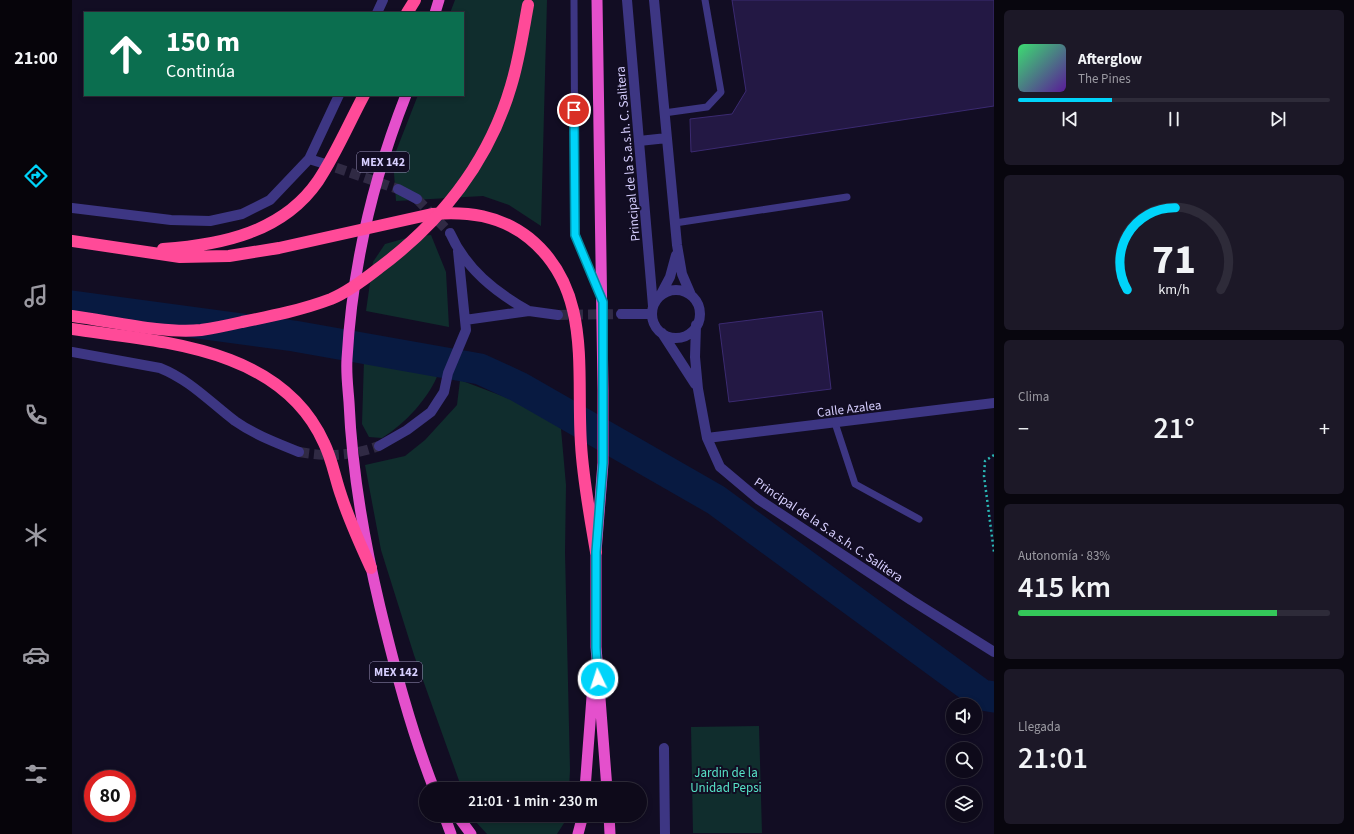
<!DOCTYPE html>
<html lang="es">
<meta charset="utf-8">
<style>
body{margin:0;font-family:"Source Sans 3",sans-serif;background:#1c1827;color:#f1f3f6;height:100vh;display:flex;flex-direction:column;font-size:15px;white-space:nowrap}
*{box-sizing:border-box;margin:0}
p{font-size:13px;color:#9b9aa2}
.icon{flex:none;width:22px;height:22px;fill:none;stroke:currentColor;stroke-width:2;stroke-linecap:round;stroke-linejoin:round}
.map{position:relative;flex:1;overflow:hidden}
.side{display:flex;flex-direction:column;gap:10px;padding:10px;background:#08060e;width:360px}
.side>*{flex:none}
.banner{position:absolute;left:12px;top:12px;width:380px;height:84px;border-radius:0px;box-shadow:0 2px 6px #0003,0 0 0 1px #2e2b39;background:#0b6e4f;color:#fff;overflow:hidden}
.controls{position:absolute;left:874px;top:698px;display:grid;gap:8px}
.controls a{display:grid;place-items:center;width:36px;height:36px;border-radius:50%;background:#0e0a1a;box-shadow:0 2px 6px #0003,0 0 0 1px #2e2b39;font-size:20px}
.speed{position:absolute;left:12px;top:770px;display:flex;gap:8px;font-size:20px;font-weight:700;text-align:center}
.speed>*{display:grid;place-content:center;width:52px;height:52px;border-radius:50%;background:#0e0a1a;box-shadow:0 2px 6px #0003,0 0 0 1px #2e2b39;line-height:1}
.speed .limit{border:6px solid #d22;background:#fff;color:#111}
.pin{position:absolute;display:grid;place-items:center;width:34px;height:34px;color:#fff;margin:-17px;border:2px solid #fff;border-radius:50%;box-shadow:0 1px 4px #0007}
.me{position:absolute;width:44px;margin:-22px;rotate:356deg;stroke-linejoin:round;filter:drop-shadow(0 0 3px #0008)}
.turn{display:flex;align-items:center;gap:14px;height:84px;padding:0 16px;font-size:18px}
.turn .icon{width:52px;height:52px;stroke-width:2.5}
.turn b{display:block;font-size:28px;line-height:34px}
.big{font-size:30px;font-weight:600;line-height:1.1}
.side .widget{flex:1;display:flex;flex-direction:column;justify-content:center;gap:6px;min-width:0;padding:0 14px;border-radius:6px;background:#1c1827}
.side .dial{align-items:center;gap:0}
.dial svg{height:104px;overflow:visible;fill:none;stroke:#2e2b39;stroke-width:7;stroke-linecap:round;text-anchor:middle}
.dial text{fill:#f1f3f6;stroke:none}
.song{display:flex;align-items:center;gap:12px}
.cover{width:48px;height:48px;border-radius:6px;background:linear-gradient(135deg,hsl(140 70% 55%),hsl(270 70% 35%))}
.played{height:4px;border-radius:2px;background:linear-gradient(90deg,#00d4fa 30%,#2e2b39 30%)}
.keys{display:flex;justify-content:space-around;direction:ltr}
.heat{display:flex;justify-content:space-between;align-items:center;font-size:22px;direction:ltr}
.charge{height:6px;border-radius:3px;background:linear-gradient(90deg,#34c759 83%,#2e2b39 0)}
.trip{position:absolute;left:347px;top:782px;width:228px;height:40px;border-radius:20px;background:#0e0a1a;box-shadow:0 2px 6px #0003,0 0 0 1px #2e2b39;font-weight:600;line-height:40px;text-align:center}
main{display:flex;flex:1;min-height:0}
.menu{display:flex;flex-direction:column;width:72px;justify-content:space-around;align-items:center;background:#06040a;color:#9b9aa2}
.menu .icon{width:28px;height:28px}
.menu .selected{color:#00d4fa}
.menu b{font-size:18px;color:#f1f3f6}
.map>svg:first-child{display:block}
</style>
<main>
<nav class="menu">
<b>21:00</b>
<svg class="icon selected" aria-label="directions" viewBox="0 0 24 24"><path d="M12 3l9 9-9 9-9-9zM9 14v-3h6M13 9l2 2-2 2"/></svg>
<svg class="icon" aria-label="music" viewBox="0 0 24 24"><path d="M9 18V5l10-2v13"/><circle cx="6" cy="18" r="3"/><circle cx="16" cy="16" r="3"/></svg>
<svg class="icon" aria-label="phone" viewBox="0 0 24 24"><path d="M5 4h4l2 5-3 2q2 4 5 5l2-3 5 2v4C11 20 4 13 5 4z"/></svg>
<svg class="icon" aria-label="climate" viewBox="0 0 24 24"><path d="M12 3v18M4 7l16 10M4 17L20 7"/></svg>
<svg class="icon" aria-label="car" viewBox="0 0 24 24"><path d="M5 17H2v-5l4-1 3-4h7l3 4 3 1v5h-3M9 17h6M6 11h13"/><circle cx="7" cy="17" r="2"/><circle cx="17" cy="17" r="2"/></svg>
<svg class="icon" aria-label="filters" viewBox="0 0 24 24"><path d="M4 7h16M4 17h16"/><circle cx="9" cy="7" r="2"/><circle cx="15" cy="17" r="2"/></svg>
</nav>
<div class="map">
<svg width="922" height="834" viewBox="0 0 922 834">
<rect width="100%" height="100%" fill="#120d23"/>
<path fill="#102d2d" d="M383 0H475L469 226 437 205 411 196 324 201 321 159 346 95H391V13H378Z
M359 235 374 272 377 327 294 311 301 262 313 244 338 237Z
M292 360 367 372C357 398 334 423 310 438L297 437 290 424Z
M388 380 488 418 494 485 493 552 498 770 497 789H390L342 655 309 550 293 465 333 456 353 440 385 405Z
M687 726 690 833H621L619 727Z
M401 815H494V820L485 834H415L403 821Z"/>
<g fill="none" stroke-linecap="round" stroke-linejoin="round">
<path stroke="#081a41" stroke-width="31" d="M0 306 222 336 408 369 447 387 644 500 910 695 922 697"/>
</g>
<path fill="#231844" stroke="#3b2a71" d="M660 0H922V106L619 152 618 119 660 114 674 91Z
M750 311 759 389 657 402 647 324Z"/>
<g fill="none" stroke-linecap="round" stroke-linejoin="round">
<path stroke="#302a44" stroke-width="10" stroke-dasharray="10 5" stroke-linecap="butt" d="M250 163 326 189
M345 199 378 233
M486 315 549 314
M227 452C255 457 280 456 307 446"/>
<path stroke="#2ab8b6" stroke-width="2.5" stroke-dasharray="2 3" stroke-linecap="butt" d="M922 455 913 461 912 476 922 552"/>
<path stroke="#3d3683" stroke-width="7" d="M502 0 503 235 527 295
M592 113 635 107 649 92 633 0
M603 223 775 197
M763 423 783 484 847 519"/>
<path stroke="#3d3683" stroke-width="10" d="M555 0 581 306
M582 0 605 245 610 274 619 295
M305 13 311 0
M567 141 595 138
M237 159 250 163
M326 189 345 199
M0 208 99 220 138 221 170 214 198 200 237 159 267 95
M378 233C394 269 423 292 457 311
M580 314a24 24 0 1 1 48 0a24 24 0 1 1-48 0Z
M589 294 598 277 604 255
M549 314H580
M393 320 457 311 486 315
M624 325 623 357 626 389 635 438 648 467 686 499 839 600 922 652
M590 333 623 384
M0 352 88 368C118 380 138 402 163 421 183 435 205 443 227 452
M635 438 922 403
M307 446 335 430 359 412 372 392 376 373 394 330 386 251
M592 748 593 834"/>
<path stroke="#e450cc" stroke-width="11" d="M525 0 531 390V463L524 552V647L535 789
M363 13 367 0
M334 95C301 179 280 269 275 359 274 374 276 388 277 402 280 472 292 540 308 607 323 669 339 730 362 789
M513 789 521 684
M372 815 379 834
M385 815 399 834
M537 815 538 834
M506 834 511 815"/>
<path stroke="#ff4a98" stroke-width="12" d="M335 13 343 0
M0 241 108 257 157 256 207 248 360 214C395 211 428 215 457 238 521 290 504 371 509 444 511 480 518 516 524 552
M91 249C150 245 211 232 246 181 264 154 277 123 292 95
M0 329C90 342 209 347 252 443 260 459 263 478 269 495 277 520 288 544 299 568"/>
<path stroke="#ff4a98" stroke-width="12" d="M0 316C39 321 91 334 129 330 143 328 157 325 170 322 200 316 230 310 259 299 276 292 293 279 307 268 369 222 417 161 439 86 447 60 451 32 456 5"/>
</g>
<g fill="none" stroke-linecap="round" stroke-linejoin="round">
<defs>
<path id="route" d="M502 110 503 235 531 302V463L524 552V648L526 679"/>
</defs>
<use href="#route" stroke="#008aa2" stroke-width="10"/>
<use href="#route" stroke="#00d4fa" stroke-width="7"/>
</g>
<g text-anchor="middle" stroke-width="4" stroke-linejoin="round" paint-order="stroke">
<g fill="#120d23" stroke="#9c95bd" stroke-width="1">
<rect x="285" y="152" width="52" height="20" rx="3"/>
<rect x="298" y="662" width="52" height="20" rx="3"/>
</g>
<g font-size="12" font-weight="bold" fill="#d7cfff">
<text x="311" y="166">MEX 142</text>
<text x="324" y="676">MEX 142</text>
</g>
<g font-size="13" fill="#d7cfff" stroke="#120d23">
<text transform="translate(555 154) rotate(-95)" y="5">Principal de la S.a.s.h. C. Salitera</text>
<text transform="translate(777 408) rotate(-7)" y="5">Calle Azalea</text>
<text transform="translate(757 529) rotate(34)" y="5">Principal de la S.a.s.h. C. Salitera</text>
</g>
<g font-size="13" fill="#57e3c7" stroke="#120d23">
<text x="654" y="777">Jardin de la<tspan x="654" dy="15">Unidad Pepsi</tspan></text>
</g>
</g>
</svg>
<div class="controls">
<a><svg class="icon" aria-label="sound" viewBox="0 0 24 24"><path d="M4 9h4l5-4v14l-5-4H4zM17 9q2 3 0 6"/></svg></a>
<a><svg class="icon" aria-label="search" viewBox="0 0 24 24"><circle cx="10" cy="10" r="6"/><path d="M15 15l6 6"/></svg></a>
<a><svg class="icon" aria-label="layers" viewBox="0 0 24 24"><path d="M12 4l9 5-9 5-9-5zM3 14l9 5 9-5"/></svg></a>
</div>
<div class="speed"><div class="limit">80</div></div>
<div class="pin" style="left:502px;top:110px;background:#d93025"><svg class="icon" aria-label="arrive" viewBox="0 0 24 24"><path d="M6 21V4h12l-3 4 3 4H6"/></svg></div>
<svg class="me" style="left:526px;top:679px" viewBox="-20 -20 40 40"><circle r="17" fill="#00d4fa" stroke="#fff" stroke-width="3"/><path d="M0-11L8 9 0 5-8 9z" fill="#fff"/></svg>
<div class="trip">21:01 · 1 min · 230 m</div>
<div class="banner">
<div class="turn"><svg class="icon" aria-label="ahead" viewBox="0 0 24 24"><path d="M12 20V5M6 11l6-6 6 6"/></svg><div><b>150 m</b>Continúa</div></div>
</div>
</div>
<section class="side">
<div class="widget">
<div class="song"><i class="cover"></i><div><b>Afterglow</b><p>The Pines</p></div></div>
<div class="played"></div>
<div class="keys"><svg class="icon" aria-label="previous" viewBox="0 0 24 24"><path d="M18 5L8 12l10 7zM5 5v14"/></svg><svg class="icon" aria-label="pause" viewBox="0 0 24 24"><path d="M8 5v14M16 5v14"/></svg><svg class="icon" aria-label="next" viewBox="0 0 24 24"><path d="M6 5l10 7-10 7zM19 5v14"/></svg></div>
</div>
<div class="widget dial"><svg viewBox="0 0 100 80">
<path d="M14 69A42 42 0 1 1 86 69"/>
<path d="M14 69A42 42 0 0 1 51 6" stroke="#00d4fa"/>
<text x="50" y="56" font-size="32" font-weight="700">71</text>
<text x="50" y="72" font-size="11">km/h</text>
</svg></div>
<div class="widget"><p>Clima</p>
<div class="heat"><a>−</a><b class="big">21°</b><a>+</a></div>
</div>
<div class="widget"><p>Autonomía · 83%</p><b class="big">415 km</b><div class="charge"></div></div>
<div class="widget"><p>Llegada</p><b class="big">21:01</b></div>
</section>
</main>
